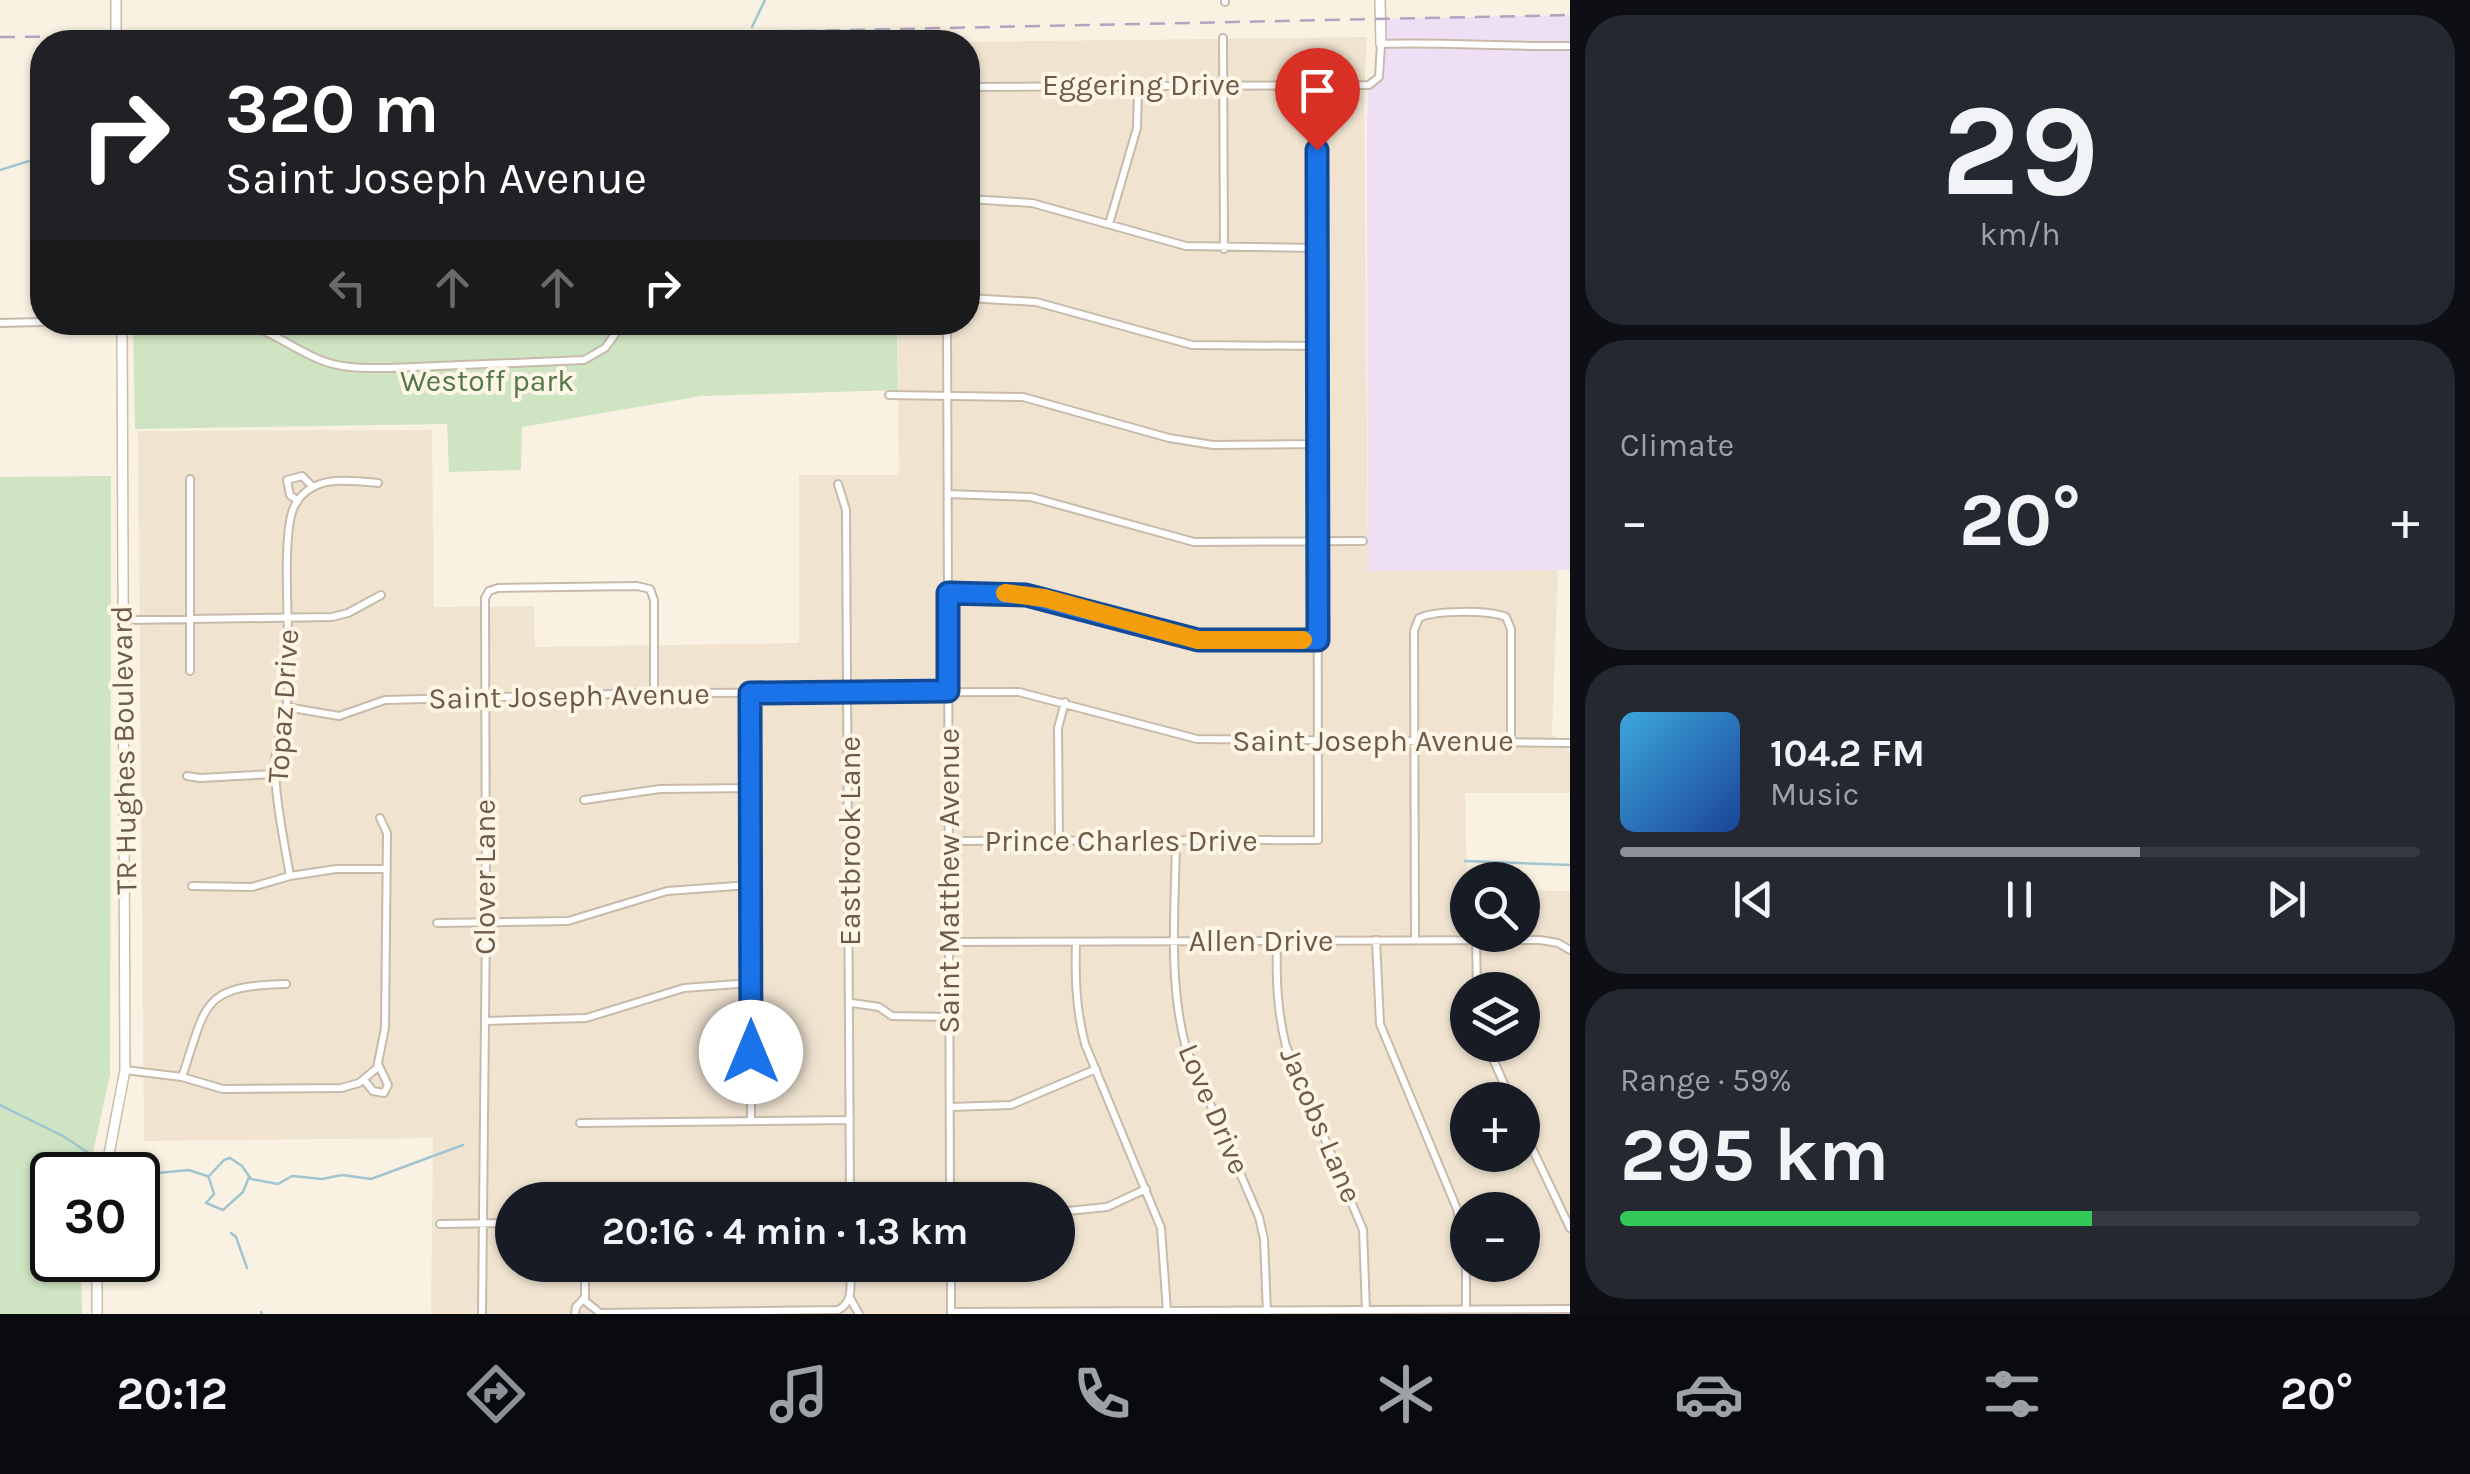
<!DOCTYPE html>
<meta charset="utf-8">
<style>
body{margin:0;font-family:Karla,sans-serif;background:#242831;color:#f1f3f6;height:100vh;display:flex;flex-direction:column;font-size:38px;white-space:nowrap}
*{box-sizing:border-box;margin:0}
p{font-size:32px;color:#9ea1a6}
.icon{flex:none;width:55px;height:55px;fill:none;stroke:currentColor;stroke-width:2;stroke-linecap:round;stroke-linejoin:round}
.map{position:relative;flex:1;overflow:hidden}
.details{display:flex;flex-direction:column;gap:15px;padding:15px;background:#0d0f14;width:900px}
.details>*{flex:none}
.hud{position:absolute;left:30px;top:30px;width:950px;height:305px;border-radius:40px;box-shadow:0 2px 8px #0004;background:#202124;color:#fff;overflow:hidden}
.buttons{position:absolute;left:1450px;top:862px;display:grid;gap:20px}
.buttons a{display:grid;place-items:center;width:90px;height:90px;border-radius:50%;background:#171b24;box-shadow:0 2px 8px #0004;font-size:50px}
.speed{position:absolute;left:30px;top:1152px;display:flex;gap:20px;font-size:50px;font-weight:700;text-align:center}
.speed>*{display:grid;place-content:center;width:130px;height:130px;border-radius:50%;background:#171b24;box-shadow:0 2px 8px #0004;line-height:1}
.speed .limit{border:5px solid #111;border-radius:15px;background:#fff;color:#111}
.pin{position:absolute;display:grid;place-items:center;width:85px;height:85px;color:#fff;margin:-102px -42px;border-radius:50% 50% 50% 0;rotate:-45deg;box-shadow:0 0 10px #0007}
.pin .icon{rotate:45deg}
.me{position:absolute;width:110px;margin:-55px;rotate:0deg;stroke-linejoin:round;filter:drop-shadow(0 0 8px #0008)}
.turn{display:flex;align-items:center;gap:35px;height:210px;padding:0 30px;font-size:45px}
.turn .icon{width:130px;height:130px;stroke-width:2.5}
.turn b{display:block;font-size:70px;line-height:85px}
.lanes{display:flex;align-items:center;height:95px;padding:0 30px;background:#0003;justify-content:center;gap:50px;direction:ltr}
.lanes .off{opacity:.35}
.big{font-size:75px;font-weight:700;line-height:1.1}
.details .widget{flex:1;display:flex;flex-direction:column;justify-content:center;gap:15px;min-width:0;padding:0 35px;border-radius:40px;background:#242831}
.details .dial{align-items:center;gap:0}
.dial b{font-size:130px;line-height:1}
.song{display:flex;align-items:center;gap:30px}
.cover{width:120px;height:120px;border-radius:15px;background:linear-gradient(135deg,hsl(200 70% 55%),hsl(220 70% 35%))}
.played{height:10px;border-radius:5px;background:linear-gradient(90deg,#8c9099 65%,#363941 65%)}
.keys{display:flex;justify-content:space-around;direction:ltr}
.heat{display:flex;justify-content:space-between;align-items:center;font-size:55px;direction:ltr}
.charge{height:15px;border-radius:8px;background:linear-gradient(90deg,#34c759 59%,#363941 0)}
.trip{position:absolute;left:495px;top:1182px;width:580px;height:100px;border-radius:50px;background:#171b24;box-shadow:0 2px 8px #0004;font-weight:700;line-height:100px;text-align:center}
.tabs{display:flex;height:160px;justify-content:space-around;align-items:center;background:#090b0e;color:#9ea1a6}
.tabs .icon{width:70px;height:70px}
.tabs .on{color:#8c9099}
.tabs b{font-size:45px;color:#f1f3f6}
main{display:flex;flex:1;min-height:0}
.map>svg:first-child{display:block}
</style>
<main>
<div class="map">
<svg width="1570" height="1314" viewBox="0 0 1570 1314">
<rect width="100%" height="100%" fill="#f9f2e2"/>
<path fill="#f0e4d1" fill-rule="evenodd" d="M1367 37 1364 93 1368 570H1558L1552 734 1570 753V793H1465L1468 935H1522L1523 891H1570V1314H431L433 1138 144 1141 138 431 432 430 434 607 534 606 535 647 799 643V475H899L898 323 968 322V42H946ZM1468 990H1522V1045H1468ZM1468 1100H1522V1155H1468ZM512 1200H1058V1265H512ZM1468 1210H1522V1265H1468Z"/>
<path fill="#eedff5" d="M1570 15V570L1368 571 1367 119 1369 85 1379 77 1380 19Z"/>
<path fill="#cee4c2" d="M891 29V42H129V36Z
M133 323H897L898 390 701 396 522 427 521 470 449 472 447 424 135 429Z
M111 476 110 1075 88 1175H52V1260H81L82 1314H0V477Z"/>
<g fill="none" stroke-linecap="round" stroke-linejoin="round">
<path stroke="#a0c5d0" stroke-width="2.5" d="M752 27 765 0
M755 36 760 42
M0 170 42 157
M1465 861 1570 865
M0 1105 63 1136 87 1152
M130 1163 158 1173 189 1170 207 1176
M208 1177 224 1160 230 1158 242 1166 251 1179 278 1184 292 1176 322 1179 342 1175 371 1179 463 1145
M209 1178 214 1194 206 1203 223 1210 243 1192 249 1177
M231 1233 236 1237 247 1268
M261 1312 262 1314"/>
<defs>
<path id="minor" d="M1225 2V0
M1223 38 1224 249
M968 87 1369 85 1379 77 1381 44C1445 42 1506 47 1570 46
M968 199 1032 203 1186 246 1317 248
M1109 224 1137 128 1138 86
M968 298 1036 302 1192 345 1317 346
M238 322C269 329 290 347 318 359 341 369 365 368 390 368L584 360 605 348 624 322
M947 322 950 1200
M0 323 42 322
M889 395 1023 397 1169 438 1213 445 1318 444
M378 483C349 480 312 474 295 505 279 532 292 655 288 695 286 721 274 743 275 770 276 805 284 841 290 876L336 869H387
M838 484 846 510 850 1200
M948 494 1031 497 1194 542 1363 541
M298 501 290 495 287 480 302 476 313 487
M948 593 1026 595 1198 640H1318
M124 620 332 617 348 613 381 595
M190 671V479
M750 693 751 1121
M286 707 339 716 385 700 654 693 1019 692 1197 739 1570 743
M187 776 200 778 275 774
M584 800 660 789 751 788
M949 841 1318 840 1317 85
M1059 841 1058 728 1065 702
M1176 841C1175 909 1168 982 1186 1048L1259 1217 1264 1239 1267 1313
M192 886 252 887 290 876
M437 923 568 921 667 891 750 885
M1376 940 1380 1024 1457 1209 1466 1250V1310
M1415 940 1414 631 1419 618C1436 610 1488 610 1506 617L1511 629V741
M1476 940 1477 990
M1277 941C1276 978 1277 1011 1286 1046L1363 1230 1366 1310
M950 942 1540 940 1558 943 1570 950
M1076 942C1075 978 1076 1010 1085 1044L1161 1228 1167 1311
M852 1003 879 1007 892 1016 949 1017
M485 1021 586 1018 684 988 751 983
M1487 1045 1511 1100
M125 1070 182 1077 223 1089 341 1088 359 1083 377 1068 385 1028 387 833 380 818
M182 1077C207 1003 201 986 286 984
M364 1080 373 1091 384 1093 388 1085 379 1066
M950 1107 1011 1105 1096 1069
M580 1123 850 1120
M1522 1127 1570 1228
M1058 1212 1107 1207 1146 1189
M440 1224 512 1223
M585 1265V1301L600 1313 838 1310C855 1302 850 1281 850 1265
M951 1265V1314
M850 1298 859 1314
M951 1312 1570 1309
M482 1314 486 922 485 598 489 591 498 588 637 586 650 589 654 600V693
M575 1314 576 1307 585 1297"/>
<path id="tertiary" d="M1380 0 1381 44"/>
<path id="secondary" d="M105 1175 125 1070 122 322
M97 1260V1314"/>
</defs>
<use href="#minor" stroke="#c8baaa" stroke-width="10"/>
<use href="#tertiary" stroke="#c8baaa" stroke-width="12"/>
<use href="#secondary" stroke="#cdbcaa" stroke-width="12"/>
<use href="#minor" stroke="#fff" stroke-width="6"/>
<use href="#tertiary" stroke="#fff" stroke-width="9"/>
<use href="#secondary" stroke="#fff" stroke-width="9"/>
<path stroke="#b5a2c0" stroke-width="2.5" stroke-dasharray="15 10" stroke-linecap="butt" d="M0 37 801 31 1570 15"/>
<defs>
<path id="secondary-bridge" d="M116 42V0"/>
</defs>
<use href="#secondary-bridge" stroke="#cdbcaa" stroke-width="12" stroke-linecap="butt"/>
<use href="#secondary-bridge" stroke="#fff" stroke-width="9"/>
</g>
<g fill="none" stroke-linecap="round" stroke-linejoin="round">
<defs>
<path id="route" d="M751 1052 750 693 948 691V593L1026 595 1198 640H1318L1317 150"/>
</defs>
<use href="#route" stroke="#114b97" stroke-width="25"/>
<use href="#route" stroke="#1a73e8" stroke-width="18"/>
<path stroke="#f59e0b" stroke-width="18" d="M1005 593 1044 598 1198 640H1303"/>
</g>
<g text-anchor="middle" stroke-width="8" stroke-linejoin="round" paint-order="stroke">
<g font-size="30" fill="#6d5a4b" stroke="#fdf6e7">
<text x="1141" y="95">Eggering Drive</text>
<text transform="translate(569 696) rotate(-1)" y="10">Saint Joseph Avenue</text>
<text transform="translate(283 706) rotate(-86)" y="10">Topaz Drive</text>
<text x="1373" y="751">Saint Joseph Avenue</text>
<text transform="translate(124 750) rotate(-91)" y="10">TR Hughes Boulevard</text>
<text transform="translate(850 841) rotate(-90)" y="10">Eastbrook Lane</text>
<text x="1121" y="851">Prince Charles Drive</text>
<text transform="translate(485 877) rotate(-90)" y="10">Clover Lane</text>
<text transform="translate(949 881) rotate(-90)" y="10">Saint Matthew Avenue</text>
<text x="1261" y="951">Allen Drive</text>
<text transform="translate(1214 1109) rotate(67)" y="10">Love Drive</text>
<text transform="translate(1321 1125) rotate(67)" y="10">Jacobs Lane</text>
</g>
<g font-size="30" fill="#537848" stroke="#fdf6e7">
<text x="487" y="391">Westoff park</text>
</g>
</g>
</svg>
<div class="buttons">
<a><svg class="icon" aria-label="search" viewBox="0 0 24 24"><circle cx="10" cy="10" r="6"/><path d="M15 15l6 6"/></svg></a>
<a><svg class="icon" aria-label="layers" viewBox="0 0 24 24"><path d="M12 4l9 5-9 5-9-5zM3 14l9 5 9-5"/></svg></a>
<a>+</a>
<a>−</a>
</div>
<div class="speed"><div class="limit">30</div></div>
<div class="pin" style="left:1317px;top:150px;background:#d93025"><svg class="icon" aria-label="arrive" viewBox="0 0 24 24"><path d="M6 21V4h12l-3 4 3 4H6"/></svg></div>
<svg class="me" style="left:751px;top:1052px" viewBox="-20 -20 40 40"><circle r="19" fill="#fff"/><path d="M0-13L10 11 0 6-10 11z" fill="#1a73e8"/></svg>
<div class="trip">20:16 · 4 min · 1.3 km</div>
<div class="hud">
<div class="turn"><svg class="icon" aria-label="right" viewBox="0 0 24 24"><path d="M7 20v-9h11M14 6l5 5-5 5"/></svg><div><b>320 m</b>Saint Joseph Avenue</div></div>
<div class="lanes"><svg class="icon off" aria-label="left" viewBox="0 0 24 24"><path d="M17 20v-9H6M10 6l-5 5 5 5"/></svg><svg class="icon off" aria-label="ahead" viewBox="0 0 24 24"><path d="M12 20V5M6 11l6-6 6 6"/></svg><svg class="icon off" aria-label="ahead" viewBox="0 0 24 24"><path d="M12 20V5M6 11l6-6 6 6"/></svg><svg class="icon" aria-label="right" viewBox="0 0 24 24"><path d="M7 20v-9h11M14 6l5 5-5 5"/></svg></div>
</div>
</div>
<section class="details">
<div class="widget dial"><b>29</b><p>km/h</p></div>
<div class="widget"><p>Climate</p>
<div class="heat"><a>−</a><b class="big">20°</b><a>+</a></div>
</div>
<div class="widget">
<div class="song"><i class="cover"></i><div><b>104.2 FM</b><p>Music</p></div></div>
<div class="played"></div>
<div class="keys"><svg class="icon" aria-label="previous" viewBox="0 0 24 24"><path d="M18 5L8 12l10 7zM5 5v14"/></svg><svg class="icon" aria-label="pause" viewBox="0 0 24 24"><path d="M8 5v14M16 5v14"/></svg><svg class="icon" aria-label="next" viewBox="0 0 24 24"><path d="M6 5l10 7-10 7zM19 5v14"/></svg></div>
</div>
<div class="widget"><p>Range · 59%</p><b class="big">295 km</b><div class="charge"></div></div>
</section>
</main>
<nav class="tabs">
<b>20:12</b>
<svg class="icon on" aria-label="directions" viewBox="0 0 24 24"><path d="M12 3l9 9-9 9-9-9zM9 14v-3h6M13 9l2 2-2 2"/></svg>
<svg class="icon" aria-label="music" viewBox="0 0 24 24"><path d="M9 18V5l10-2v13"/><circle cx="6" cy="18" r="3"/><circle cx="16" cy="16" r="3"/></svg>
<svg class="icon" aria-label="phone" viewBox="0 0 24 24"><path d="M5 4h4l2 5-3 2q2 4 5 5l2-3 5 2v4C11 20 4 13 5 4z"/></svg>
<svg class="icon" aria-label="climate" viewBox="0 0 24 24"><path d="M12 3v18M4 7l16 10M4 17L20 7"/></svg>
<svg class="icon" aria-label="car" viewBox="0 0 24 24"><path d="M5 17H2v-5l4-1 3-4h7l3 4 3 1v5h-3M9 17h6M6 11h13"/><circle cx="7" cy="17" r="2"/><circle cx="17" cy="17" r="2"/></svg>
<svg class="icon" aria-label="filters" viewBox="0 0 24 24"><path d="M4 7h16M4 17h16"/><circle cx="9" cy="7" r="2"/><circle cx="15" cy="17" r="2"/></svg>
<b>20°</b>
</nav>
